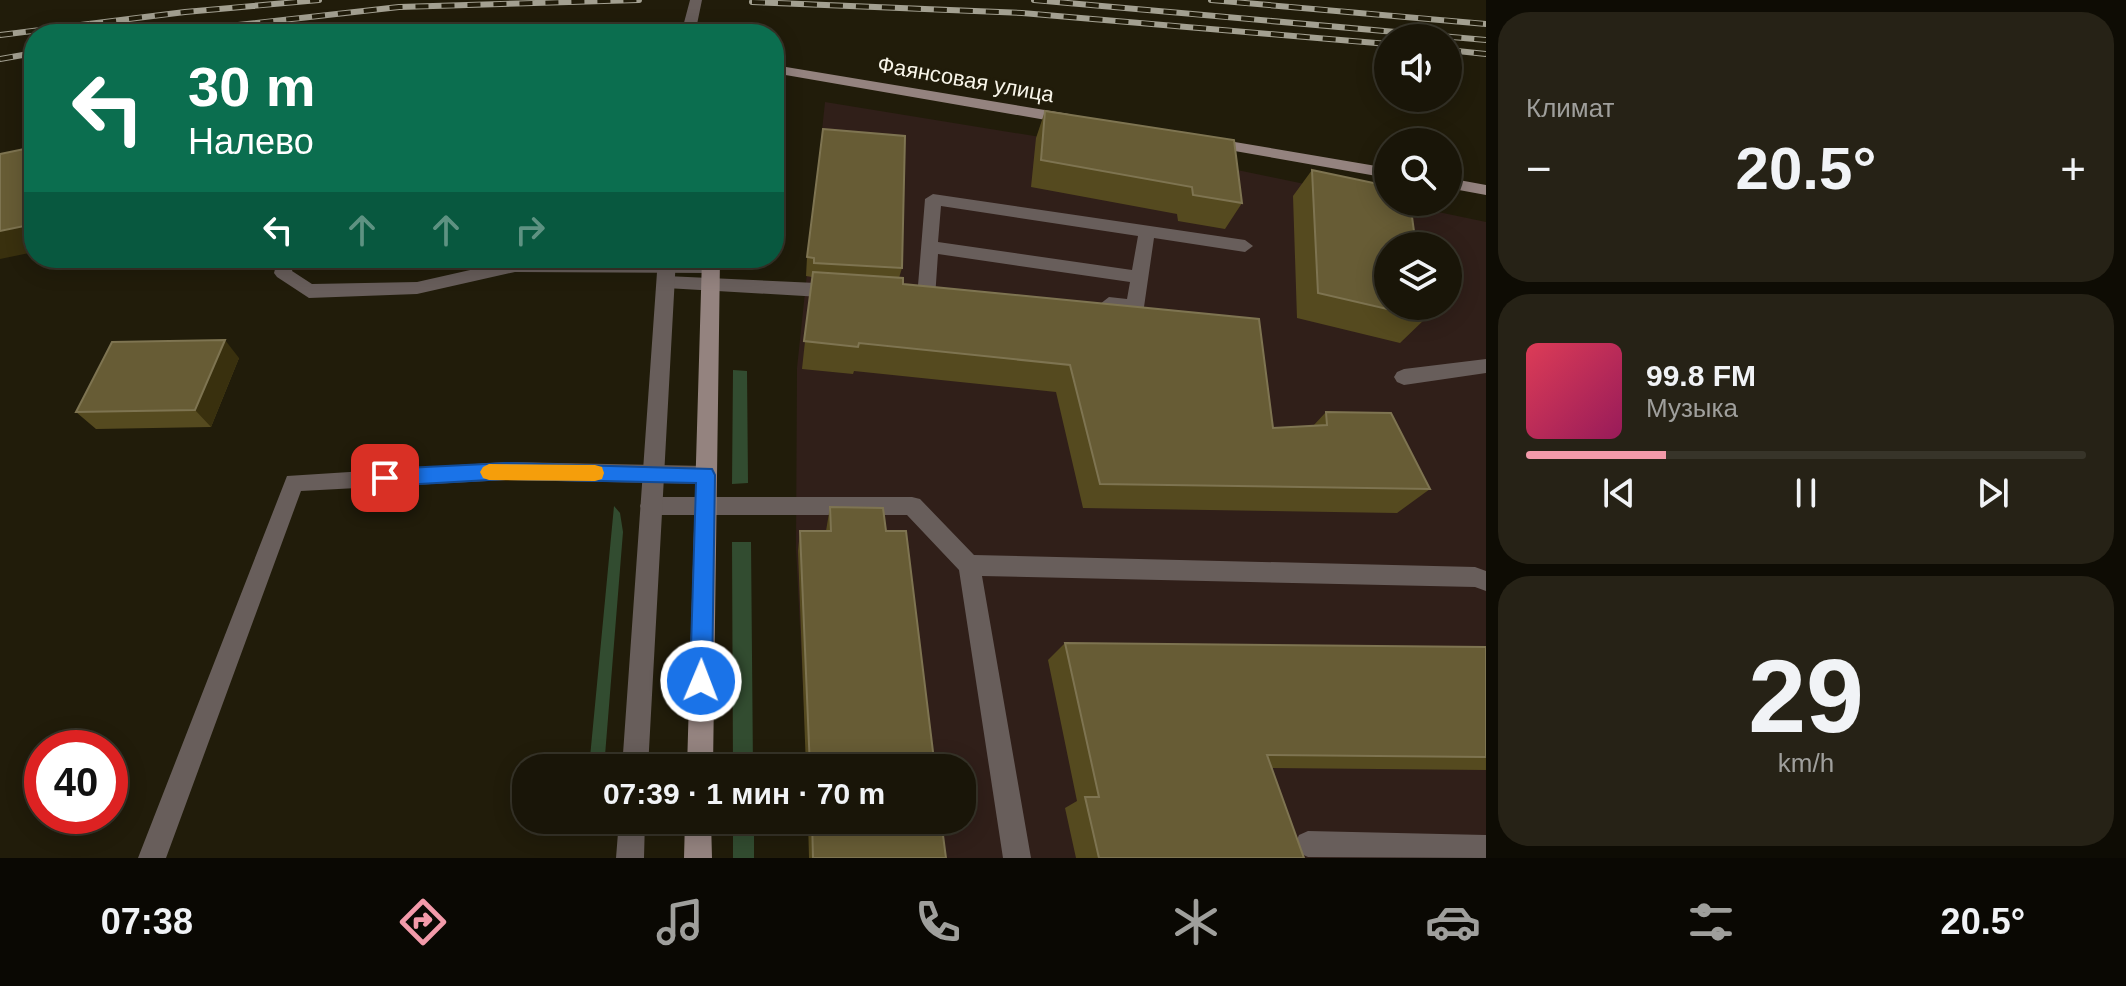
<!DOCTYPE html>
<html lang="ru">
<meta charset="utf-8">
<style>
body{margin:0;font-family:Helvetica,sans-serif;background:#262216;color:#f1f3f6;height:100vh;display:flex;flex-direction:column;font-size:30px;white-space:nowrap}
*{box-sizing:border-box;margin:0}
p{font-size:26px;color:#9f9f9c}
.icon{flex:none;width:44px;height:44px;fill:none;stroke:currentColor;stroke-width:2;stroke-linecap:round;stroke-linejoin:round}
.map{position:relative;flex:1;overflow:hidden}
.sheet{display:flex;flex-direction:column;gap:12px;padding:12px;background:#0e0c04;width:640px}
.sheet>*{flex:none}
.banner{position:absolute;left:24px;top:24px;width:760px;height:244px;border-radius:32px;box-shadow:0 4px 20px #0003,0 0 0 2px #373429;background:#0b6e4f;color:#fff;overflow:hidden}
.tools{position:absolute;left:1374px;top:24px;display:grid;gap:16px}
.tools a{display:grid;place-items:center;width:88px;height:88px;border-radius:50%;background:#191508;box-shadow:0 4px 20px #0003,0 0 0 2px #373429;font-size:40px}
.speed{position:absolute;left:24px;top:730px;display:flex;gap:16px;font-size:40px;font-weight:700;text-align:center}
.speed>*{display:grid;place-content:center;width:104px;height:104px;border-radius:50%;background:#191508;box-shadow:0 4px 20px #0003,0 0 0 2px #373429;line-height:1}
.speed .limit{border:12px solid #d22;background:#fff;color:#111}
.pin{position:absolute;display:grid;place-items:center;width:68px;height:68px;color:#fff;margin:-34px;border-radius:16px;box-shadow:0 4px 12px #0006}
.me{position:absolute;width:88px;margin:-44px;rotate:1deg;stroke-linejoin:round;filter:drop-shadow(0 0 6px #0008)}
.turn{display:flex;align-items:center;gap:28px;height:168px;padding:0 32px;font-size:36px}
.turn .icon{width:104px;height:104px;stroke-width:2.5}
.turn b{display:block;font-size:56px;line-height:68px}
.lanes{display:flex;align-items:center;height:76px;padding:0 32px;background:#0003;justify-content:center;gap:40px;direction:ltr}
.lanes .off{opacity:.35}
.big{font-size:60px;font-weight:700;line-height:1.1}
.sheet .widget{flex:1;display:flex;flex-direction:column;justify-content:center;gap:12px;min-width:0;padding:0 28px;border-radius:32px;background:#262216}
.sheet .dial{align-items:center;gap:0}
.dial b{font-size:104px;line-height:1}
.song{display:flex;align-items:center;gap:24px}
.cover{width:96px;height:96px;border-radius:12px;background:linear-gradient(135deg,hsl(350 70% 55%),hsl(330 70% 35%))}
.played{height:8px;border-radius:4px;background:linear-gradient(90deg,#f39aaa 25%,#373429 25%)}
.keys{display:flex;justify-content:space-around;direction:ltr}
.heat{display:flex;justify-content:space-between;align-items:center;font-size:44px;direction:ltr}
.trip{position:absolute;left:512px;top:754px;width:464px;height:80px;border-radius:32px;background:#191508;box-shadow:0 4px 20px #0003,0 0 0 2px #373429;font-weight:700;line-height:80px;text-align:center}
.tab-bar{display:flex;height:128px;justify-content:space-around;align-items:center;background:#0a0803;color:#9f9f9c}
.tab-bar .icon{width:56px;height:56px}
.tab-bar .active{color:#f39aaa}
.tab-bar b{font-size:36px;color:#f1f3f6}
main{display:flex;flex:1;min-height:0}
.map>svg:first-child{display:block}
</style>
<main>
<div class="map">
<svg width="1486" height="858" viewBox="0 0 1486 858">
<rect width="100%" height="100%" fill="#211c0a"/>
<path fill="#301f19" fill-rule="evenodd" d="M825 102 1218 166 1486 222V858H811L809 820H962V768H807L796 548 797 368ZM1388 246H1448V306H1388Z"/>
<path fill="#324c30" d="M733 370 747 371 748 483 732 484Z
M614 506 620 513 623 532 604 768H589Z
M732 542H751L753 768H733Z
M733 820H754V858H733Z"/>
<g fill="none" stroke-linecap="round" stroke-linejoin="round">
<path fill="#685e5b" fill-rule="evenodd" d="M933 194 1245 240 1253 246 1245 252 1154 238 1144 307 1135 314 1109 311 1100 304 1109 297 1127 299 1130 282 938 254 935 298 926 305 917 298 925 199ZM941 206 1138 236 1132 270 938 242Z
M278 258H296L292 271 312 284 417 282 515 260 710 261 719 267 710 273 515 272 417 294 309 298 277 277 274 273Z
M666 276 838 284 847 291 838 298 666 288 657 282Z
M1486 359V373L1404 385 1397 382 1394 377 1397 372 1404 369Z
M506 462 706 466 713 469 716 475 713 481 706 484 506 480 301 491 166 858H138L287 476Z
M651 497H912L920 499 974 555 1475 567 1486 571V591L1475 587 982 576 1031 858H1003L959 570 907 515H651L643 513 640 506 643 499Z
M1308 831 1486 835V858L1308 857 1299 853 1295 844 1299 835Z"/>
<path fill="#685e5b" fill-rule="evenodd" d="M690 0H702L695 34H681Z
M658 258H676L648 768H622Z
M619 820H645L644 858H616Z"/>
<path fill="#94837f" fill-rule="evenodd" d="M774 65 1069 114 1076 119 1069 124 774 73Z
M1211 138 1388 168V178L1206 146 1203 143Z
M1448 178 1486 185V195L1448 188Z
M702 258H720L713 768H687Z
M685 820H711L712 858H684Z"/>
<defs>
<path id="rail" d="M1034 0 1486 40
M1211 0 1486 24
M752 2 1022 13 1388 44
M157 34 399 7 639 0
M0 35 185 12 319 0
M1448 50 1486 54
M0 59 34 53"/>
</defs>
<use href="#rail" stroke="#a3a091" stroke-width="6"/>
<use href="#rail" stroke="#211c0a" stroke-width="4" stroke-dasharray="13" stroke-linecap="butt"/>
</g>
<path fill="#554a1f" d="M1045 111 1242 203 1225 229 1178 221 1177 214 1031 187 1036 138Z
M1312 170 1426 318 1400 343 1297 318 1293 196Z
M807 257 902 268 899 278 903 284 1273 428 1313 426 1326 412 1430 489 1397 513 1083 508 1056 392 854 371 853 374 802 369 812 277 806 276Z
M239 358 211 427 96 429 76 412Z
M830 507 886 531 935 768H806L798 551 800 531H826Z
M1065 643 1486 647V770L1272 768 1304 858H1076L1065 808 1077 801 1048 660Z
M808 820H941L946 858H809Z"/>
<path fill="#39300e" d="M34 224V252L0 259V231Z
M225 340 239 358 211 427 195 410Z"/>
<path fill="#675c35" stroke="#7e7451" stroke-width="2" d="M1045 111 1234 140 1242 203 1193 195 1192 187 1041 160Z
M823 129 905 136 902 268 814 263V258L807 257Z
M34 147V224L0 231V154Z
M1312 170 1388 186V202H1410L1416 246H1388V306H1424L1426 318 1318 293Z
M813 272 903 278V284L1259 319 1273 428 1327 425 1326 412 1391 413 1430 489 1100 484 1070 365 859 343 858 347 804 341Z
M225 340 195 410 76 412 112 342Z
M830 507 883 508 886 531H906L935 768H810L800 531H831Z
M1065 643 1486 647V757L1267 755 1304 858H1099L1085 797H1099Z
M812 820H941L946 858H813Z"/>
<path fill="#1a73e8" stroke="#114b97" stroke-width="2" d="M506 463 712 469 715 475 712 681 709 688 701 692 693 688 690 681 696 483 506 479 385 486 378 483 375 478 378 472 385 469Z"/>
<path fill="#f59e0b" d="M489 464 595 465 602 467 604 473 602 479 595 481 489 480 483 478 480 472 483 467Z"/>
<g text-anchor="middle" stroke-width="6" stroke-linejoin="round" paint-order="stroke">
<g font-size="22" fill="#f8f5e9" stroke="#211c0a">
<text transform="translate(966 79) rotate(10)" y="8">Фаянсовая улица</text>
</g>
</g>
</svg>
<div class="tools">
<a><svg class="icon" aria-label="sound" viewBox="0 0 24 24"><path d="M4 9h4l5-4v14l-5-4H4zM17 9q2 3 0 6"/></svg></a>
<a><svg class="icon" aria-label="search" viewBox="0 0 24 24"><circle cx="10" cy="10" r="6"/><path d="M15 15l6 6"/></svg></a>
<a><svg class="icon" aria-label="layers" viewBox="0 0 24 24"><path d="M12 4l9 5-9 5-9-5zM3 14l9 5 9-5"/></svg></a>
</div>
<div class="speed"><div class="limit">40</div></div>
<div class="pin" style="left:385px;top:478px;background:#d93025"><svg class="icon" aria-label="arrive" viewBox="0 0 24 24"><path d="M6 21V4h12l-3 4 3 4H6"/></svg></div>
<svg class="me" style="left:701px;top:681px" viewBox="-20 -20 40 40"><circle r="17" fill="#1a73e8" stroke="#fff" stroke-width="3"/><path d="M0-11L8 9 0 5-8 9z" fill="#fff"/></svg>
<div class="trip">07:39 · 1 мин · 70 m</div>
<div class="banner">
<div class="turn"><svg class="icon" aria-label="left" viewBox="0 0 24 24"><path d="M17 20v-9H6M10 6l-5 5 5 5"/></svg><div><b>30 m</b>Налево</div></div>
<div class="lanes"><svg class="icon" aria-label="left" viewBox="0 0 24 24"><path d="M17 20v-9H6M10 6l-5 5 5 5"/></svg><svg class="icon off" aria-label="ahead" viewBox="0 0 24 24"><path d="M12 20V5M6 11l6-6 6 6"/></svg><svg class="icon off" aria-label="ahead" viewBox="0 0 24 24"><path d="M12 20V5M6 11l6-6 6 6"/></svg><svg class="icon off" aria-label="right" viewBox="0 0 24 24"><path d="M7 20v-9h11M14 6l5 5-5 5"/></svg></div>
</div>
</div>
<section class="sheet">
<div class="widget"><p>Климат</p>
<div class="heat"><a>−</a><b class="big">20.5°</b><a>+</a></div>
</div>
<div class="widget">
<div class="song"><i class="cover"></i><div><b>99.8 FM</b><p>Музыка</p></div></div>
<div class="played"></div>
<div class="keys"><svg class="icon" aria-label="previous" viewBox="0 0 24 24"><path d="M18 5L8 12l10 7zM5 5v14"/></svg><svg class="icon" aria-label="pause" viewBox="0 0 24 24"><path d="M8 5v14M16 5v14"/></svg><svg class="icon" aria-label="next" viewBox="0 0 24 24"><path d="M6 5l10 7-10 7zM19 5v14"/></svg></div>
</div>
<div class="widget dial"><b>29</b><p>km/h</p></div>
</section>
</main>
<nav class="tab-bar">
<b>07:38</b>
<svg class="icon active" aria-label="directions" viewBox="0 0 24 24"><path d="M12 3l9 9-9 9-9-9zM9 14v-3h6M13 9l2 2-2 2"/></svg>
<svg class="icon" aria-label="music" viewBox="0 0 24 24"><path d="M9 18V5l10-2v13"/><circle cx="6" cy="18" r="3"/><circle cx="16" cy="16" r="3"/></svg>
<svg class="icon" aria-label="phone" viewBox="0 0 24 24"><path d="M5 4h4l2 5-3 2q2 4 5 5l2-3 5 2v4C11 20 4 13 5 4z"/></svg>
<svg class="icon" aria-label="climate" viewBox="0 0 24 24"><path d="M12 3v18M4 7l16 10M4 17L20 7"/></svg>
<svg class="icon" aria-label="car" viewBox="0 0 24 24"><path d="M5 17H2v-5l4-1 3-4h7l3 4 3 1v5h-3M9 17h6M6 11h13"/><circle cx="7" cy="17" r="2"/><circle cx="17" cy="17" r="2"/></svg>
<svg class="icon" aria-label="filters" viewBox="0 0 24 24"><path d="M4 7h16M4 17h16"/><circle cx="9" cy="7" r="2"/><circle cx="15" cy="17" r="2"/></svg>
<b>20.5°</b>
</nav>
